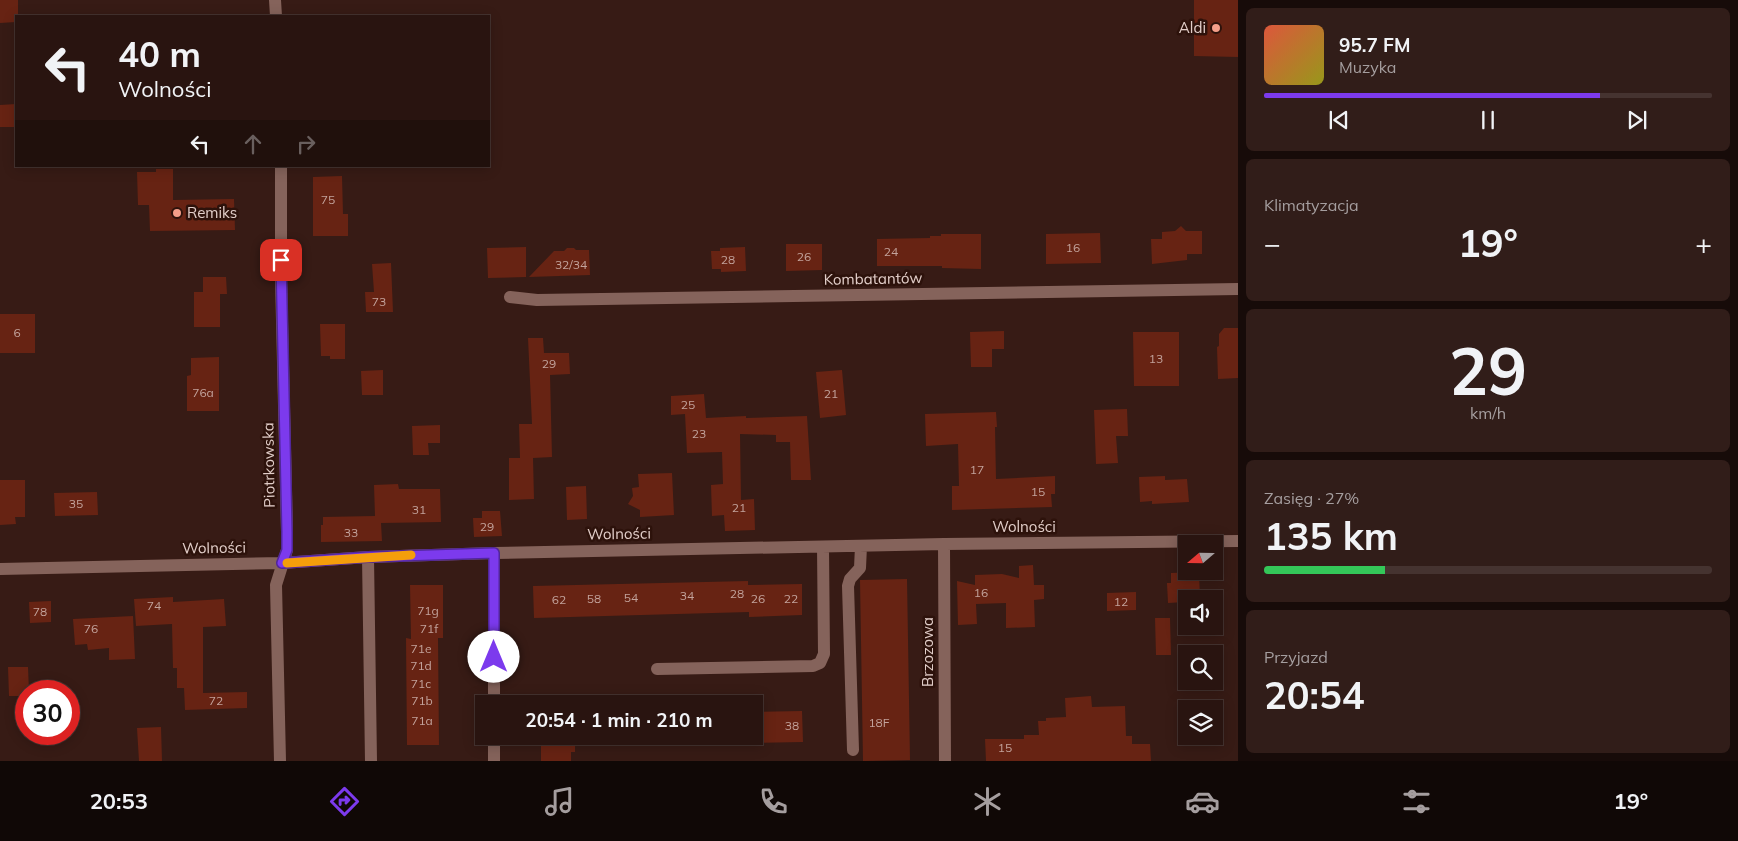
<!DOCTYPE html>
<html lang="pl">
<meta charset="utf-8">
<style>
body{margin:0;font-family:Mulish,sans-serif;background:#311d19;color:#f1f3f6;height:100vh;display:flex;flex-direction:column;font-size:19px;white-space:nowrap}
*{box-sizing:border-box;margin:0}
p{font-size:16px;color:#a59e9f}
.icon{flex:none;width:28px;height:28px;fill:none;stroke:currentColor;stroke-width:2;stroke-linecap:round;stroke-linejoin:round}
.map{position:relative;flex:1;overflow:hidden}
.side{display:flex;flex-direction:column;gap:8px;padding:8px;background:#170b09;width:500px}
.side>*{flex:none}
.guide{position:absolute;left:15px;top:15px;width:475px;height:152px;border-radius:0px;box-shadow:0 2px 12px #0003,0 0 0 1px #453330;background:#291410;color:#f1f3f6;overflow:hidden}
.needle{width:32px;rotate:250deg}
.fabs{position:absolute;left:1178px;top:535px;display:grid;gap:10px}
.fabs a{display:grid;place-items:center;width:45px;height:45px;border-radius:0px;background:#291410;box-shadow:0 2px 12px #0003,0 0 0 1px #453330;font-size:25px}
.speed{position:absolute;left:15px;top:680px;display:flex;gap:10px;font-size:25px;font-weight:700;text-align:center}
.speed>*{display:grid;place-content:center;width:65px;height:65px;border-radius:50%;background:#291410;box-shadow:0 2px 12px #0003,0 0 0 1px #453330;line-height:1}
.speed .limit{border:8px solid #d22;background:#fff;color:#111}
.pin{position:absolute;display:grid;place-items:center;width:42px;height:42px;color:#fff;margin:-21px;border-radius:10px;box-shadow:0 2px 8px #0006}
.me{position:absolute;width:55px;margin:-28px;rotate:0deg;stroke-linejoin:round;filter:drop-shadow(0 0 4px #0008)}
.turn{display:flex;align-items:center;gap:18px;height:105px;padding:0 20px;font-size:22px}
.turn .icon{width:65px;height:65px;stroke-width:2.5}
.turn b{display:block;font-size:35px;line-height:42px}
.lanes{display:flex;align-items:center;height:48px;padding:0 20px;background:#0003;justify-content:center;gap:25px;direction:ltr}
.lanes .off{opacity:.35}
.big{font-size:38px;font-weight:700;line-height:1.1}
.side .card{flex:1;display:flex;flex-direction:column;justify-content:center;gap:8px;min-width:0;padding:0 18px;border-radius:8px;background:#311d19}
.side .dial{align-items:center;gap:0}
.dial b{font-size:65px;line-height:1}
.song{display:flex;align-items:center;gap:15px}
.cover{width:60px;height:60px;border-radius:8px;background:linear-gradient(135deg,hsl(10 70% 55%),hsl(60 70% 35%))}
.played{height:5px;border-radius:2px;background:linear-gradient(90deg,#7c3aed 75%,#453330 75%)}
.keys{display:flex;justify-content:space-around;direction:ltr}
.heat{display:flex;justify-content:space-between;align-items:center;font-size:28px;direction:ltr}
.charge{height:8px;border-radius:4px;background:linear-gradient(90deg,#34c759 27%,#453330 0)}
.trip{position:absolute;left:475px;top:695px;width:288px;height:50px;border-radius:0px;background:#291410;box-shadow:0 2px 12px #0003,0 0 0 1px #453330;font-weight:700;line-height:50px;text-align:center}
.tab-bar{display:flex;height:80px;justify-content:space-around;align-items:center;background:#100806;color:#a59e9f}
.tab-bar .icon{width:35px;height:35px}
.tab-bar .selected{color:#7c3aed}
.tab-bar b{font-size:22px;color:#f1f3f6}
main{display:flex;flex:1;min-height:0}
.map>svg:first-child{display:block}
</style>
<main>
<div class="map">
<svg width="1238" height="761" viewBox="0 0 1238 761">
<rect width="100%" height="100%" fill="#371b15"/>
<path fill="#672313" d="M0 0H18V16H16V22L0 23Z
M1194 0H1238V57L1194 56Z
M16 104V127H0V105Z
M156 169H173V200L234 199 235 230 150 231 149 205H138L137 172H156Z
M342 176 343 214H348V236H313V177Z
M1181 226 1186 231H1202V254H1187V260L1152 264 1151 239H1162V232L1175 231Z
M1100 233 1101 263 1046 264V234Z
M941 234H981V269L942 268V266H877V239L930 238V236H941Z
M786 244H822V270L786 271Z
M526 247V277L488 278 487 248Z
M745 247 746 271 721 272V269H712L711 251H720V248Z
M567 248H574L576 250H589L590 275 529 277 554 251H564Z
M391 263 393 312H366L365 292H374L372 264Z
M203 277H226L227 294H220V327H194V292H203Z
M0 314H35V353H0Z
M320 324H345V359H330V356H321Z
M1224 328H1238V378L1218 379 1217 347 1219 346V334Z
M1004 331V349H992V367H971L970 332Z
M1133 332H1179V386H1134Z
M528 338H543L544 353H569L570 374 550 375 552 457 533 458 534 499 509 500V458H520L519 424H532Z
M219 357V411H187V376L191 375V358Z
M383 370V395H362L361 371Z
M842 370 846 415 820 418 816 372Z
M704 394 706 418 746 416V418L807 416 811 480H791L790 442H776V435L740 434 741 500 754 499 755 530 725 531 724 515 712 516 711 485 723 484 722 452 687 453 685 414 671 415V396Z
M1127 409 1128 436H1116L1118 463 1096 464 1094 410Z
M996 412 997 427H995L996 479 1055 476V494H1051L1052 507 952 510V486H959L958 444 926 446 925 414Z
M440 425V443H428L429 455H413L412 426Z
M672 473 674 515 640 517V510L628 504 633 496 632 488 639 487 638 474Z
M1165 476V480L1187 479 1189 502 1152 504V501L1140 502 1139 477Z
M0 480H25V517H15L16 524 0 525Z
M398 484 399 489H440L441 522 381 523 382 541 321 542V525H323V517L375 516 374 485Z
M586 486 587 519 567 520 566 487Z
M97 492 98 515 55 516 54 493Z
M482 511H500L502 536 474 537 473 518H482Z
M1033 565 1034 585H1044V599L1034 600 1035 627 1006 628V603L976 604 977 624 958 625 957 581 975 585V575L1002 574 1019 578V566Z
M1199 572 1200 599H1186V602L1168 603 1167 583H1171V573Z
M907 579 910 760 863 761 860 580Z
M748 581V585L802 584V615L749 617V612L534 618 533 586Z
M410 585H443V638H438L439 745H407L406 638 411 639Z
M1136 592V610L1107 611V593Z
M173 597V602L224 599 226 626 203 627V693L247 692V708L185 710 184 688H177V668H173L172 624 136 626 134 599Z
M51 601V622L30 623 29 602Z
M133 616 135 659 109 660V648L88 650 87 644 75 645 73 619Z
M1155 618H1170L1171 655H1156Z
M8 667H28L29 691H26V696H9Z
M1091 696 1092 707 1125 706 1126 736H1132V744H1150L1151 761H986L985 739H1024V735H1039L1038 721H1046V718L1066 717 1065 698Z
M802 711 803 742 754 743V712Z
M161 727 162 761H139L137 728Z
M541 736H575V752H571V761H541Z"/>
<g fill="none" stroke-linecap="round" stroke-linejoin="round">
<path stroke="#85635b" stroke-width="12" d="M275 0 276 16
M510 297 537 300 1238 289
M944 544 945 761
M494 553V704
M368 557 371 761
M0 569 282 563 368 557 494 553 944 544 1238 541
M657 669 813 666 820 663 824 654 823 547
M494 736V761
M853 750 848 586 850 579 860 568 861 546
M280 761 276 585 287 550V532L281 279V166"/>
</g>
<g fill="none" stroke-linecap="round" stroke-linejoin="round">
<defs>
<path id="route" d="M281 260 287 532V550L282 563 368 557 494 553V657"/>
</defs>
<use href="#route" stroke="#51269a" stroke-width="12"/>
<use href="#route" stroke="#7c3aed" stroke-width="9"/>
<path stroke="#f59e0b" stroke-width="9" d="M287 563 411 555"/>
</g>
<g fill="#f49e89" stroke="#2d120b" stroke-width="2">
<circle cx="1216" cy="28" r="5"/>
<circle cx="177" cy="213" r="5"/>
</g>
<g text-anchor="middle" stroke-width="5" stroke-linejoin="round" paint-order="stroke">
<g font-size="12" fill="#c3a39c">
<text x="328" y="204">75</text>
<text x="1073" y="252">16</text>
<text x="891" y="256">24</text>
<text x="804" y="261">26</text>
<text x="728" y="264">28</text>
<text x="571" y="269">32/34</text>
<text x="379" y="306">73</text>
<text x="17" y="337">6</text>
<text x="1156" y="363">13</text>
<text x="549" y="368">29</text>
<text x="203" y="397">76a</text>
<text x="831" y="398">21</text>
<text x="688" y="409">25</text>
<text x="699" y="438">23</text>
<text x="977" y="474">17</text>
<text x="1038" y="496">15</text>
<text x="76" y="508">35</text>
<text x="739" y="512">21</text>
<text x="419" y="514">31</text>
<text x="487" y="531">29</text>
<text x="351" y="537">33</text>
<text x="981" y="597">16</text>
<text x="737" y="598">28</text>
<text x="687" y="600">34</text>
<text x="631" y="602">54</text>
<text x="594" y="603">58</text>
<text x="758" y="603">26</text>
<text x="791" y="603">22</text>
<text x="559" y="604">62</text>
<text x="1121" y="606">12</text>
<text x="154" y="610">74</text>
<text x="428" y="615">71g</text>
<text x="40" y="616">78</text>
<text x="91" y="633">76</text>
<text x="429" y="633">71f</text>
<text x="421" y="653">71e</text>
<text x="421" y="670">71d</text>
<text x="421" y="688">71c</text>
<text x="216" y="705">72</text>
<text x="422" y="705">71b</text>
<text x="422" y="725">71a</text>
<text x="879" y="727">18F</text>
<text x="792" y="730">38</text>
<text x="1005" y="752">15</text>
</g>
<g font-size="15" fill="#e2cec9" stroke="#2d120b" text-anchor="end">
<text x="1206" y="33">Aldi</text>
<text x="187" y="218" text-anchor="start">Remiks</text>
</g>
<g font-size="15" fill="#e2cec9" stroke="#2d120b">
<text transform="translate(873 279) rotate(-1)" y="5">Kombatantów</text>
<text transform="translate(269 465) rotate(-91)" y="5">Piotrkowska</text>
<text x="1024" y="532">Wolności</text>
<text transform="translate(619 534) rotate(-1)" y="5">Wolności</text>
<text transform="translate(214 548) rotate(-1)" y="5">Wolności</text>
<text transform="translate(928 652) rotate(-90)" y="5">Brzozowa</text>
</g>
</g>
</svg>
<div class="fabs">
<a><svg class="needle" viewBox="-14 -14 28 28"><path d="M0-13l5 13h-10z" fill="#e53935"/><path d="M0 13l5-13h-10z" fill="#a59e9f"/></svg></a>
<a><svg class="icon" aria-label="sound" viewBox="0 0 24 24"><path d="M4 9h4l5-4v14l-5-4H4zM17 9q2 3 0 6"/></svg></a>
<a><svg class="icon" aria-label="search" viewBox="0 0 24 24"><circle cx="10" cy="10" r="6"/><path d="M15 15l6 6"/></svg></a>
<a><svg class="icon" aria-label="layers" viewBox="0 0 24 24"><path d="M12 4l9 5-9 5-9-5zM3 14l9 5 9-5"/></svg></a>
</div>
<div class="speed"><div class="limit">30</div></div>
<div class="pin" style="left:281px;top:260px;background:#d93025"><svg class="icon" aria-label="arrive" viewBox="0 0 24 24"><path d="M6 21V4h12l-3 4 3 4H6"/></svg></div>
<svg class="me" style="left:494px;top:657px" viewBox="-20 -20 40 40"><circle r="19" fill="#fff"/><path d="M0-13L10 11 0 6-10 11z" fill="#7c3aed"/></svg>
<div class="trip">20:54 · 1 min · 210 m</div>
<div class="guide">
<div class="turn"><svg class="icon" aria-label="left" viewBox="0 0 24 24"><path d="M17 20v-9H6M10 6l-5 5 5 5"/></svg><div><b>40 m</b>Wolności</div></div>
<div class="lanes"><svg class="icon" aria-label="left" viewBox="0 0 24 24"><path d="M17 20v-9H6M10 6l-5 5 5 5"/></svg><svg class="icon off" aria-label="ahead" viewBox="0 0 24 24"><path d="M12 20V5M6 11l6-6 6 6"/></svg><svg class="icon off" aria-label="right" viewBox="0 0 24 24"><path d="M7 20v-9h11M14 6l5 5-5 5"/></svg></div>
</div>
</div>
<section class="side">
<div class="card">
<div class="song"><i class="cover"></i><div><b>95.7 FM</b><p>Muzyka</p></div></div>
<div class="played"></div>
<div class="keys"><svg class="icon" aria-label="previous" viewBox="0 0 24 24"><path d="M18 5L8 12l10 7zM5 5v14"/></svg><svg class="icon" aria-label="pause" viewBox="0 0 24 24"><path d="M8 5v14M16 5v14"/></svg><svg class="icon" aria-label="next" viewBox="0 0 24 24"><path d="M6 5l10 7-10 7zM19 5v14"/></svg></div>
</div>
<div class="card"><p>Klimatyzacja</p>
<div class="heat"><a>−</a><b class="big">19°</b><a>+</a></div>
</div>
<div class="card dial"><b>29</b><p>km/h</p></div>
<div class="card"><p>Zasięg · 27%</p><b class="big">135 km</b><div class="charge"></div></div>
<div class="card"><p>Przyjazd</p><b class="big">20:54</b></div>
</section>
</main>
<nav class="tab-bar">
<b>20:53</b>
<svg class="icon selected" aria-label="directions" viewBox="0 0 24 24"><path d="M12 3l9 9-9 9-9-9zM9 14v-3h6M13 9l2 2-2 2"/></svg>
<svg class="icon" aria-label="music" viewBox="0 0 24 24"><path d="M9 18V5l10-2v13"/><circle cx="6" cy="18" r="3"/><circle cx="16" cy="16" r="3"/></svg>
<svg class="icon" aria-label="phone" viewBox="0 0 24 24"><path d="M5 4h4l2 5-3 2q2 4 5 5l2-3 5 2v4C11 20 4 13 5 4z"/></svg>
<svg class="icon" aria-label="climate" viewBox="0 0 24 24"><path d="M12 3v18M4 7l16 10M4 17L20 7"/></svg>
<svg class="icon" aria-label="car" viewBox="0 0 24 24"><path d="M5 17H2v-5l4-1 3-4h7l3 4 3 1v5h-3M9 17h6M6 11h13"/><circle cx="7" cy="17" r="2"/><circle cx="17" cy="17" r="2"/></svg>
<svg class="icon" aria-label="filters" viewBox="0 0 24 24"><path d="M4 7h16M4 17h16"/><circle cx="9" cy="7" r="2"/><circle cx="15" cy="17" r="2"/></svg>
<b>19°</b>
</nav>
